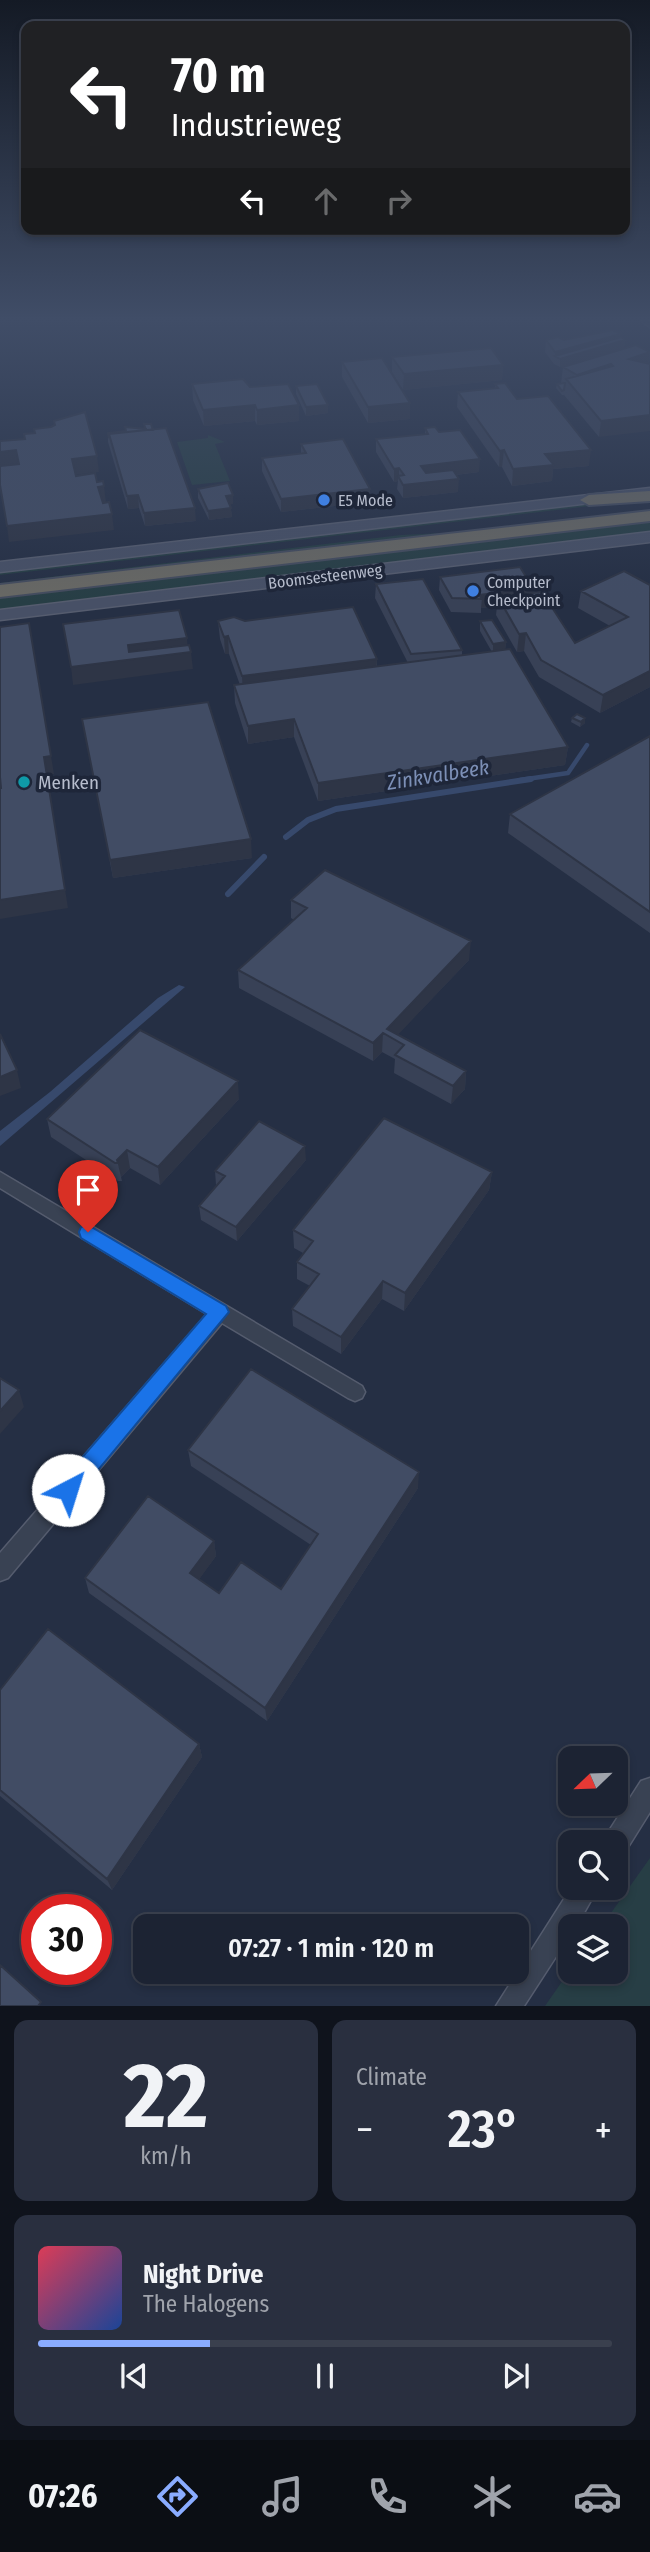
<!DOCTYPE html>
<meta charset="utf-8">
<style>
body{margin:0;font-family:"Fira Sans Condensed",sans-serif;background:#292f3f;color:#f1f3f6;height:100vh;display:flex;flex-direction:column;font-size:26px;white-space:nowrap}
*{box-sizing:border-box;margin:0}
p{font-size:23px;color:#a0a4ac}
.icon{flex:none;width:38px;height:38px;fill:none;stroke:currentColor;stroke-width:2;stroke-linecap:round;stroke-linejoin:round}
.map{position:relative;height:2006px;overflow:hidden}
.details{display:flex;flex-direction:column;gap:14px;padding:14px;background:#0f131c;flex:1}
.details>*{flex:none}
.banner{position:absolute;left:21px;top:21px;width:609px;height:214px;border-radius:14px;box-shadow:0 4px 10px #0003,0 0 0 2px #3a404e;background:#202124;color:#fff;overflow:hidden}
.needle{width:46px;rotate:247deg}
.buttons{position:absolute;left:558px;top:1746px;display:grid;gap:14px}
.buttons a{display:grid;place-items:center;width:70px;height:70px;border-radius:14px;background:#1c2333;box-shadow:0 4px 10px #0003,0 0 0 2px #3a404e;font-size:35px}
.speed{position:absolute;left:21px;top:1894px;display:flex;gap:14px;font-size:35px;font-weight:700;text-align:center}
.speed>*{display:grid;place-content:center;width:91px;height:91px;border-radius:50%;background:#1c2333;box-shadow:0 4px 10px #0003,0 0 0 2px #3a404e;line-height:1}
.speed .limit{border:10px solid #d22;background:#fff;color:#111}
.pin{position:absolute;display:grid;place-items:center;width:60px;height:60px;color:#fff;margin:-72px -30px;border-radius:50% 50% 50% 0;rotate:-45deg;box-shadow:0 0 7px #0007}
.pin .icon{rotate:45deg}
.me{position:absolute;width:77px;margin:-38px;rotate:40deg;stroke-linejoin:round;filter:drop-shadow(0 0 5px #0008)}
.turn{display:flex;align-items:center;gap:24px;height:147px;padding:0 35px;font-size:32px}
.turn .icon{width:91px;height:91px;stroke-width:2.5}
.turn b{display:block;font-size:49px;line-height:60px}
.lanes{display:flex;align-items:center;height:66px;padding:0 35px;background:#0003;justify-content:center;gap:35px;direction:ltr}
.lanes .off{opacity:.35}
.big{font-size:52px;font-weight:600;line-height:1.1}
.details .tile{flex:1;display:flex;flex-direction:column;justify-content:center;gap:10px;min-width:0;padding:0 24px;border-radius:14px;background:#292f3f}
.details .dial{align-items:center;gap:0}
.dial b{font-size:91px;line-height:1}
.song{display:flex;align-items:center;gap:21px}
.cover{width:84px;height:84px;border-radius:10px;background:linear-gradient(135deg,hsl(350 70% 55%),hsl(220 70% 35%))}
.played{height:7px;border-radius:4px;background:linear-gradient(90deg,#8aacff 30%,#3a404e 30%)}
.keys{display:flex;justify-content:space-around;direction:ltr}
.heat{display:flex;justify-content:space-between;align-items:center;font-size:38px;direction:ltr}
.details .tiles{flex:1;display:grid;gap:14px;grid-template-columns:1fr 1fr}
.tile:last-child{grid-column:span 2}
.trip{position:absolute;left:133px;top:1914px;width:396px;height:70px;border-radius:14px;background:#1c2333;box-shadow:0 4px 10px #0003,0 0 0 2px #3a404e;font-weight:600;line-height:70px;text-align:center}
.tabs{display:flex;height:112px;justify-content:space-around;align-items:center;background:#0b0e14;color:#a0a4ac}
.tabs .icon{width:49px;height:49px}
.tabs .selected{color:#8aacff}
.tabs b{font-size:32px;color:#f1f3f6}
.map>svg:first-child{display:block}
</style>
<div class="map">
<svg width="650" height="2006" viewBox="0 0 650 2006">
<rect width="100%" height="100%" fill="#252f44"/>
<path fill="#273e45" d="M208 435 225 442 215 444 230 481 192 485 177 442 208 438Z
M641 498 642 500 0 575V572Z
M650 521V533L0 611V596Z
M464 532 0 587V583L401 535Z
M650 1858V2006H545L570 1970 616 1972V1927H601Z"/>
<path fill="#37496c" d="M179 985 185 987 0 1146V1131L50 1092 158 998Z"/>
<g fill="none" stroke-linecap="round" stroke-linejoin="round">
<path stroke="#37496c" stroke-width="4.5" d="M520 780 568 773 587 745"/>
<path stroke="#37496c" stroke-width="6" d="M286 837 308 820 336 809 531 779
M228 894 264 857"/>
<defs>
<path id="minor" d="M0 1172 362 1386 365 1392 362 1398 355 1401 348 1398 222 1323 8 1578 0 1581V1553L207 1314 0 1188Z
M650 1778V1812L625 1852 616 1855V1843H604L607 1834 641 1781Z
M571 1888H598L576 1927H570V1935L524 2006H496Z"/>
<path id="tertiary" d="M641 321H650V327Z"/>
<path id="secondary" d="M650 488V496L0 572V562Z
M650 532V542L0 620V610Z"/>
<path id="trunk" d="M650 491V501L589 505 580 500 589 495Z
M650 511V521L0 597V585Z"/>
</defs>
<use href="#minor" stroke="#555c6e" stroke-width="3"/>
<use href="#tertiary" stroke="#555c6e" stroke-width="3"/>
<use href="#secondary" stroke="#555c6e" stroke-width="3"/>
<use href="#trunk" stroke="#444c5e" stroke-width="4"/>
<use href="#minor" fill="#394253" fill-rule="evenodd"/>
<use href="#tertiary" fill="#394253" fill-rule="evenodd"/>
<use href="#secondary" fill="#475066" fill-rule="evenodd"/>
<use href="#trunk" fill="#686864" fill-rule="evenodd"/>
</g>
<path fill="#384156" d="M621 337 625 340 624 348 560 367 554 364 545 352 546 340Z
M650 352 649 364 599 437 564 395H562L556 388 557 384 563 383H561L563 367Z
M392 357 503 365 502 380 403 390 392 372Z
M342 362 410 419 368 423 342 377Z
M192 384 250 387 299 405V421L257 425 255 421 204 426 193 400Z
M495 384 517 399 589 466 553 469 552 481 512 486 502 467H499L457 407 458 392 495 388Z
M296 386 328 405V413L306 416 296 394Z
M144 424 153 430 196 521 145 526 139 508 128 509 108 442V433L126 431 125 427 144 429Z
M425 428 479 472 456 475 458 492 403 498 397 489 398 481 394 482 376 452V439L425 434Z
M301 444 370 502 281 512 262 471V458L301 454Z
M198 489 233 495V504H230L232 517 209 520 198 498Z
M440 577 532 593 575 643 610 626 578 608 581 591 650 585V687L600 713 539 677 524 651 517 652 496 615 497 606 481 608V613L451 612 439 590Z
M376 584 462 650V656L492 652 480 631V621L506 642 505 650 568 747 565 765 318 801 294 737 248 744 235 703 234 685H240L229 654H225L220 639 218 621H245L377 659V667L408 663 375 598Z
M572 718H585V723L580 727 571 722Z
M82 719 252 858 113 878Z
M650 736V933L508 833 510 814Z
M291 900 469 960 398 1034 466 1071 465 1089 451 1104 394 1073 395 1059 382 1052 373 1061 239 988 238 970 294 920 291 918Z
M239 1099 160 1185 130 1168 121 1177 122 1181H118L51 1137 47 1119Z
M306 1160 237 1241 201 1220 199 1206 217 1186 216 1185 215 1171Z
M492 1172 489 1190 404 1311 382 1299 341 1354 293 1326 292 1309 310 1286 297 1279V1262L303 1253 294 1248 293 1230Z
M188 1450 418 1488 267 1721 89 1593 85 1578 214 1541 216 1556 199 1579 219 1593 281 1589 311 1545 191 1466Z
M0 1690 199 1744 202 1757 112 1890 0 1796Z"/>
<path fill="#2e3546" d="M621 334 620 341 625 340 624 348 560 367V359L555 356V352Z
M650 352 648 367 629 359Z
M611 364 609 380 576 390 577 375Z
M503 365 502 380 403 390 404 374Z
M410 403V419L368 423V407Z
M255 405V421L204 426 203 410Z
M299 405V421L257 425V410Z
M328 405V413L306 416V407Z
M650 415V431L599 437 601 421Z
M16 450 19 466 0 468V452Z
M504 450 502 467H499L500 451Z
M591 450 589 466 553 469 552 481 512 486 513 469 545 454Z
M97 456 99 472 74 475 72 459Z
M480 459 479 472 421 479V466Z
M399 468V478L398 476V481L394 482V469Z
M459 479 458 492 403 498V485Z
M104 486 106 503H100L98 487Z
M370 489V502L281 512V499Z
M138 495 139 508 128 509 127 496Z
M233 495V504L227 505 226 496Z
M195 508 196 521 145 526 144 513Z
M231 508 232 517 209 520 208 511Z
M112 514 114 530 9 542 7 526Z
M533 588 531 601 498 597 497 606 481 608 482 599 479 595Z
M29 623 54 774 47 775 68 908 0 919V900L44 757Z
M526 633 524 651 517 652 519 634Z
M228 636 229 654H225L224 637Z
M187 638 188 652H191L193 669 73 685 71 667 128 645Z
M506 642 505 652 493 653V644Z
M377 659 376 676 243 694 242 676Z
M650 671V687L600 713 603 695Z
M585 718V723L580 727 581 722Z
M294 719V737L248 744V726Z
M568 747 565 765 318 801V783Z
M251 839 252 858 113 878 110 860Z
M471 941 469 960 394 1039 387 1029Z
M383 1033 382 1052 373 1061V1043Z
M17 1070 21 1088 0 1096V1077Z
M466 1071 465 1089 451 1104 453 1086Z
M238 1081 239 1099 160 1185 158 1167Z
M305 1146 306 1160 237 1241 236 1227Z
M127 1150 130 1168 121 1177 117 1160Z
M492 1172 489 1190 404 1311 405 1293Z
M383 1281 382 1299 341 1354V1337Z
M19 1390 24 1407 0 1434V1411Z
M419 1472 418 1488 267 1721 265 1708Z
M214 1541 216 1556 193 1588 190 1573Z
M199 1744 202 1757 112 1890 107 1879Z"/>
<path fill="#414c64" stroke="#2e3546" stroke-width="2" d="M613 330 621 334 555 352 546 340 558 337 564 340Z
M621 337 625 340 560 359 555 356Z
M636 345 650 352 629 359 650 364V415L601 421 566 379 613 366 611 364 577 375 563 367Z
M491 348 503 365 404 374 392 357Z
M382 358 410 403 368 407 342 362Z
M243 379 250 387 288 384 299 405 257 410 255 405 203 410 192 384Z
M505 383 517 399 548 396 591 450 545 454 554 465 513 469 504 450 500 451 458 392 498 388 495 384Z
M565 383 564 390 562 391 557 384Z
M317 384 328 405 306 407 296 386Z
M85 412 97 456 72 459 76 476 95 473 97 482 103 481 104 486 98 487 103 503 109 502 112 514 7 526 0 485V466L19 464 16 450 0 452V441L25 439 24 434 35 433 34 429 51 427 55 425 54 421Z
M144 424H151L153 430H146Z
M125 427 146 429V430L109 434V438L108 433 126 431Z
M435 427 439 432 460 430 480 459 421 466 426 473 453 470 459 479 403 485 398 476 404 475 399 468 394 469 376 439 428 434 425 428Z
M166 428 195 508 144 513 138 495 127 496 109 434Z
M343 439 370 489 281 499 262 458 306 453 301 444Z
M228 483 233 495 226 496 231 508 208 511 198 489Z
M520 567 533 588 479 595 482 599 452 598 440 577Z
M624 571 650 585V671L603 695 541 660 526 633 519 634 498 597 542 592 575 643 628 617 581 591Z
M423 579 462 650 411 654 376 584Z
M353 607 377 659 242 676 228 636 224 637 218 621 234 617 245 621Z
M179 610 187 638 128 645 129 652 189 645 191 652 71 667 63 624Z
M492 620 506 642 493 644 480 621Z
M29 623 51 756 44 757 65 890 0 900V788H1L0 777V627Z
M510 649 568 747 318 783 294 719 248 726 234 685Z
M208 702 251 839 110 860 82 719Z
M577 714 585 718 581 722 572 718Z
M650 736V912L510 814Z
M325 870 471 941 387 1029 466 1071 453 1086 395 1055 404 1045 383 1033 373 1043 238 970 307 908 291 900Z
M140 1030 238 1081 158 1167 127 1150 117 1160 118 1163H115L47 1119Z
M0 1034 17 1070 0 1077Z
M384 1118 492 1172 405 1293 383 1281 341 1337 292 1309 319 1274 297 1262 313 1241 293 1230Z
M259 1121 305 1146 236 1227 199 1206 225 1176 215 1171Z
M251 1369 419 1472 265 1708 85 1578 148 1496 214 1541 190 1573 219 1593 241 1562 281 1589 318 1534 188 1450Z
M0 1378 19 1390 0 1411Z
M48 1629 199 1744 107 1879 0 1790V1690Z
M0 1965 41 2002 38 2006H0Z"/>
<linearGradient id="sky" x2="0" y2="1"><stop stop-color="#141a25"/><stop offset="0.53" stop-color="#404d67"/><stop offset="1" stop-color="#404d67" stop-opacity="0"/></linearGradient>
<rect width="650" height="602" fill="url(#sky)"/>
<path fill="#1a73e8" stroke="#114b97" stroke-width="2" d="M88 1225 226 1306 229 1312 75 1498 68 1501 60 1498 57 1490 60 1483 206 1314 81 1238 79 1232 81 1227Z"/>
<g fill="#3f7fe0" stroke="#1e2639" stroke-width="2.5">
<circle cx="324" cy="500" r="7"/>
<circle cx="473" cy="591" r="7"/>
</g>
<circle fill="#0f9aa8" stroke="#1e2639" stroke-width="2.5" cx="24" cy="782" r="7"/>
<g text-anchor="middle" stroke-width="7" stroke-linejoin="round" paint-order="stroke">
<g font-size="16" fill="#b7bdcd" stroke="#1e2639" text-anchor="start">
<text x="338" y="506">E5 Mode</text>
<text x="487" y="588">Computer<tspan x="487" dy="18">Checkpoint</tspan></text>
</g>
<g font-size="16" fill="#b7bdcd" stroke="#1e2639">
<text transform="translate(325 576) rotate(-7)" y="6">Boomsesteenweg</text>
</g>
<g font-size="19" fill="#b7bdcd" stroke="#1e2639" text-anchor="start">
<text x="38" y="789">Menken</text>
</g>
<g font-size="21" font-style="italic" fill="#7c8fb6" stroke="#1e2639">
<text transform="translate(438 775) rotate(-9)" y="7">Zinkvalbeek</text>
</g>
</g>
</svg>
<div class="buttons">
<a><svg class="needle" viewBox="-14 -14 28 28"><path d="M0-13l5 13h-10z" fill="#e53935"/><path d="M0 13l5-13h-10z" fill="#a0a4ac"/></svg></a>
<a><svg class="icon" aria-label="search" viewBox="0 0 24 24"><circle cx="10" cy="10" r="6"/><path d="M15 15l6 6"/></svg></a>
<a><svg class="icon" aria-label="layers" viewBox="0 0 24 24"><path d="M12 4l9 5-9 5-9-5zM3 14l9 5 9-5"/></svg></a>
</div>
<div class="speed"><div class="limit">30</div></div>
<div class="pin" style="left:88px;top:1232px;background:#d93025"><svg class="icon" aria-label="arrive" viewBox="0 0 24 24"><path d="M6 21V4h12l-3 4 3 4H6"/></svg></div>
<svg class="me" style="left:68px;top:1490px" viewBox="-20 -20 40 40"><circle r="19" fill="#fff"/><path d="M0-13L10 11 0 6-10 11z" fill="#1a73e8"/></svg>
<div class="trip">07:27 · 1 min · 120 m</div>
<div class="banner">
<div class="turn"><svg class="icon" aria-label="left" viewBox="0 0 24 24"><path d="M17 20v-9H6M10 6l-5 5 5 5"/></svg><div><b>70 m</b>Industrieweg</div></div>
<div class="lanes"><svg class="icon" aria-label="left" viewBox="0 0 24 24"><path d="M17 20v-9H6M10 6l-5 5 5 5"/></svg><svg class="icon off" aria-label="ahead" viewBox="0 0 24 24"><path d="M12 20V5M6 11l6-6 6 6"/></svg><svg class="icon off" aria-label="right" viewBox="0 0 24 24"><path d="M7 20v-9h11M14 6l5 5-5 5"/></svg></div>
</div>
</div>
<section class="details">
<div class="tiles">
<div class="tile dial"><b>22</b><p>km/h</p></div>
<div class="tile"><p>Climate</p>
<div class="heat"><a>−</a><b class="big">23°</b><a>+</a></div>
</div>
<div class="tile">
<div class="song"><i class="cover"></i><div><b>Night Drive</b><p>The Halogens</p></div></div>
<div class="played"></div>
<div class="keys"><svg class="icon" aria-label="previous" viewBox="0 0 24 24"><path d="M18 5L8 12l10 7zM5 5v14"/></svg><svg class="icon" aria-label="pause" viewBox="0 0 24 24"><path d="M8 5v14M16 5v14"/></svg><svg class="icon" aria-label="next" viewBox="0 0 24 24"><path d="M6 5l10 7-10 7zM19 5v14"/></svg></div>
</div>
</div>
</section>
<nav class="tabs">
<b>07:26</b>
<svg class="icon selected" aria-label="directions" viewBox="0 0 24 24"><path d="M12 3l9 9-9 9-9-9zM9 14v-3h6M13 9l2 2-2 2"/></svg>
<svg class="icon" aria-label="music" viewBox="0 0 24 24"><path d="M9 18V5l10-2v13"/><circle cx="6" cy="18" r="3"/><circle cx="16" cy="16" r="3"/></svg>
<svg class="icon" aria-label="phone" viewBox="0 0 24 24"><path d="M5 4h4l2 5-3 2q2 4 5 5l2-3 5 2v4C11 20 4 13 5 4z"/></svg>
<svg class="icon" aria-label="climate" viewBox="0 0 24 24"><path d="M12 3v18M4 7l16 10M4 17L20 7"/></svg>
<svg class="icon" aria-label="car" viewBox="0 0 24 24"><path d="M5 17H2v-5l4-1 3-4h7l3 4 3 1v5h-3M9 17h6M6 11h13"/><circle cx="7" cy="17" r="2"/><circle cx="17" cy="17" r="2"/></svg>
</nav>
